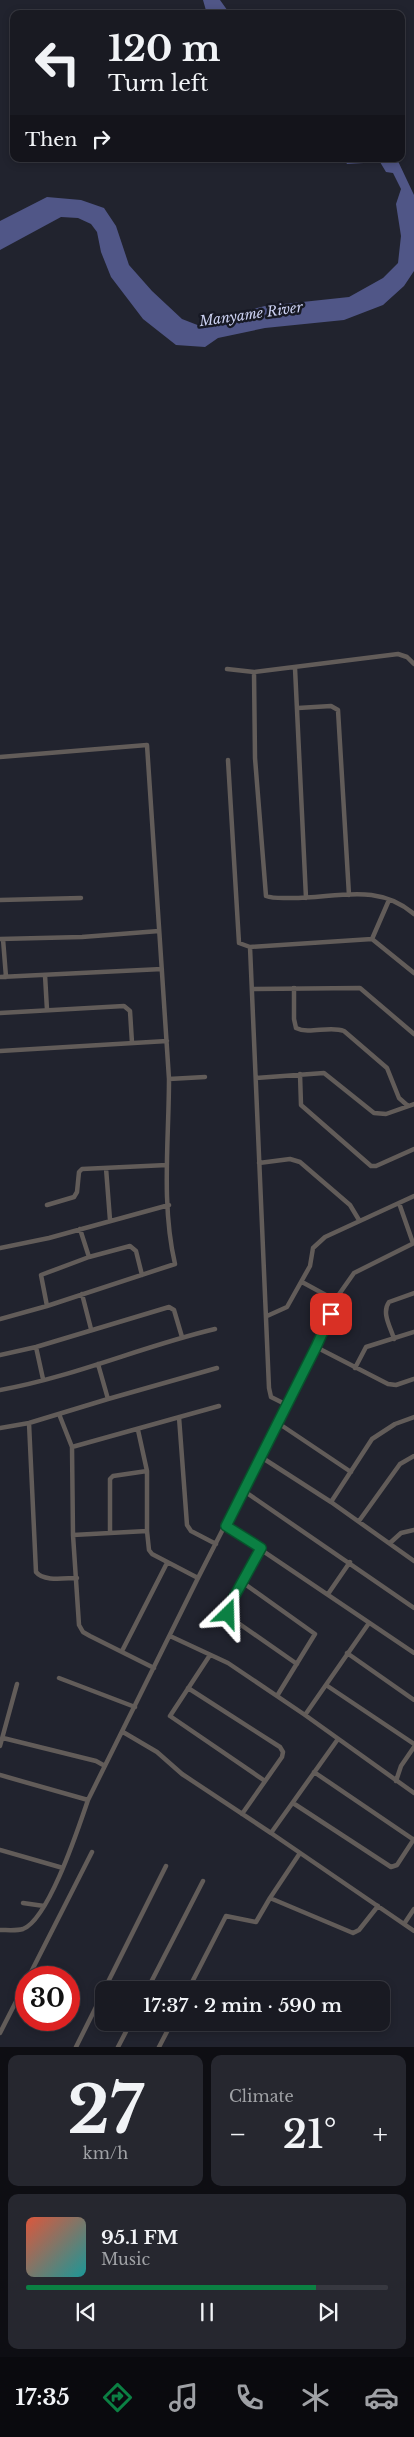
<!DOCTYPE html>
<meta charset="utf-8">
<style>
body{margin:0;font-family:"Libre Baskerville",serif;background:#26272f;color:#f1f3f6;height:100vh;display:flex;flex-direction:column;font-size:19px;white-space:nowrap}
*{box-sizing:border-box;margin:0}
p{font-size:16px;color:#9fa1a5}
.icon{flex:none;width:28px;height:28px;fill:none;stroke:currentColor;stroke-width:2;stroke-linecap:round;stroke-linejoin:round}
.map{position:relative;height:2047px;overflow:hidden}
.details{display:flex;flex-direction:column;gap:8px;padding:8px;background:#0e0e13;flex:1}
.details>*{flex:none}
.banner{position:absolute;left:10px;top:10px;width:395px;height:152px;border-radius:10px;box-shadow:0 2px 8px #0003,0 0 0 1px #373840;background:#191a22;color:#f1f3f6;overflow:hidden}
.speed{position:absolute;left:15px;top:1966px;display:flex;gap:10px;font-size:25px;font-weight:700;text-align:center}
.speed>*{display:grid;place-content:center;width:65px;height:65px;border-radius:50%;background:#191a22;box-shadow:0 2px 8px #0003,0 0 0 1px #373840;line-height:1}
.speed .limit{border:8px solid #d22;background:#fff;color:#111}
.pin{position:absolute;display:grid;place-items:center;width:42px;height:42px;color:#fff;margin:-21px;border-radius:10px;box-shadow:0 2px 8px #0006}
.me{position:absolute;width:55px;margin:-28px;rotate:22deg;stroke-linejoin:round;filter:drop-shadow(0 0 4px #0008)}
.turn{display:flex;align-items:center;gap:18px;height:105px;padding:0 15px;font-size:22px}
.turn .icon{width:65px;height:65px;stroke-width:2.5}
.turn b{display:block;font-size:35px;line-height:42px}
.then{display:flex;align-items:center;height:48px;padding:0 15px;background:#0003;gap:10px;font-size:19px}
.big{font-size:38px;font-weight:600;line-height:1.1}
.details .card{flex:1;display:flex;flex-direction:column;justify-content:center;gap:8px;min-width:0;padding:0 18px;border-radius:10px;background:#26272f}
.details .dial{align-items:center;gap:0}
.dial b{font-size:65px;line-height:1}
.song{display:flex;align-items:center;gap:15px}
.cover{width:60px;height:60px;border-radius:8px;background:linear-gradient(135deg,hsl(10 70% 55%),hsl(180 70% 35%))}
.played{height:5px;border-radius:2px;background:linear-gradient(90deg,#0b8043 80%,#373840 80%)}
.keys{display:flex;justify-content:space-around;direction:ltr}
.heat{display:flex;justify-content:space-between;align-items:center;font-size:28px;direction:ltr}
.details .tiles{flex:1;display:grid;gap:8px;grid-template-columns:1fr 1fr}
.card:last-child{grid-column:span 2}
.trip{position:absolute;left:95px;top:1981px;width:295px;height:50px;border-radius:10px;background:#191a22;box-shadow:0 2px 8px #0003,0 0 0 1px #373840;font-weight:600;line-height:50px;text-align:center}
.tab-bar{display:flex;height:80px;justify-content:space-around;align-items:center;background:#0a0a0e;color:#9fa1a5}
.tab-bar .icon{width:35px;height:35px}
.tab-bar .selected{color:#0b8043}
.tab-bar b{font-size:22px;color:#f1f3f6}
.map>svg:first-child{display:block}
</style>
<div class="map">
<svg width="414" height="2047" viewBox="0 0 414 2047">
<rect width="100%" height="100%" fill="#21232e"/>
<path fill="#505687" d="M203 0H220L230 14H207Z
M344 159H397L414 195V271L404 286 383 305 344 320 265 328 218 338 205 347 176 345 143 319 111 277 101 252 97 232 91 224 78 218 61 217 0 250V221L47 197 81 200 104 208 116 226 129 265 152 291 182 319 200 326 218 318 265 306 349 297 383 278 398 263 401 236 396 204 401 189 393 173 386 172 380 162 347 164Z"/>
<g fill="none" stroke-linecap="round" stroke-linejoin="round">
<path stroke="#625c59" stroke-width="4.5" d="M295 668 306 898
M227 669 254 672 255 758 266 896C274 899 284 898 292 898 337 898 377 882 414 914
M254 672 398 654 407 657 414 664
M298 708 331 706 338 710 349 895
M0 757 147 745 169 1079 205 1077
M228 760 239 943 250 947 372 939 414 973
M0 900 81 898
M0 939 82 937 159 931
M3 939 6 977
M372 939 389 900
M250 947 269 1388 271 1397 287 1405
M45 975 47 1010
M0 977 162 969
M294 988V1019L296 1028C310 1035 329 1025 344 1031L387 1068 399 1098 408 1106
M253 989 360 988 414 1034
M0 1013 124 1006 130 1011 132 1043
M0 1051 167 1041
M300 1074 301 1105 371 1166H376L414 1149
M256 1078 324 1073 374 1113 386 1114 414 1104
M259 1163 290 1159 300 1162 350 1205 359 1220
M106 1168 110 1220
M399 1203 413 1243
M47 1205 74 1197 77 1192 79 1172 82 1169 167 1165
M80 1229 89 1257
M0 1248 49 1238 169 1205
M302 1282 335 1300
M82 1294 91 1329
M47 1306 41 1275 89 1257 130 1246 136 1251 142 1275
M267 1316 287 1307 310 1266 313 1248 325 1237 414 1196
M0 1319 47 1306 175 1264C161 1204 169 1139 169 1079
M394 1339C391 1328 381 1313 389 1302L414 1293
M36 1347 43 1379
M316 1347 388 1384 396 1385 414 1379
M0 1355 36 1347 169 1307 174 1310 182 1337
M355 1368 366 1347 414 1332
M0 1390C73 1377 143 1346 215 1329
M108 1399 217 1368
M59 1414 72 1447 73 1535 79 1625 83 1632 90 1636 154 1668
M179 1417 187 1525 191 1531 216 1544
M29 1423 36 1572C44 1582 65 1578 77 1578
M278 1423 351 1472
M0 1428 29 1423 108 1399 98 1364
M72 1447 219 1406
M261 1457 331 1502 414 1561
M244 1491 414 1608
M331 1502 372 1439 395 1424 414 1417
M359 1521 400 1464 414 1456
M226 1526 414 1653
M147 1531 149 1550 152 1554 198 1578
M110 1532V1479L113 1476 147 1471
M73 1535 147 1531V1471L138 1430
M390 1543 401 1533 414 1530
M261 1548 228 1608 231 1618 297 1664
M242 1582 315 1634 277 1696
M328 1594 350 1562
M170 1636 228 1663 305 1715 414 1793
M122 1651 167 1563
M347 1653 414 1700
M210 1655 170 1716 265 1781
M59 1678 135 1707
M326 1685 414 1744
M188 1688 280 1747 283 1752 282 1757 242 1814
M305 1715 369 1623
M123 1732 157 1752 182 1774 271 1833 338 1739
M3 1738 96 1761 105 1766
M0 1746 17 1684
M314 1772 414 1840
M0 1775 88 1800
M396 1781 401 1766 414 1747
M293 1803 391 1867 397 1865 414 1839
M271 1833 414 1931
M0 1850 63 1868
M300 1853 270 1898 353 1933 359 1930 378 1906
M23 1903 44 1906
M404 1924 414 1909
M0 1930C7 1930 17 1931 23 1929 49 1919 79 1826 88 1800L198 1578 316 1347 335 1300 354 1273 414 1243
M28 1978 92 1852
M104 1990 166 1866
M147 1990 203 1881
M188 1990 226 1916 256 1922 270 1898
M0 2033 26 1982
M76 2047 104 1991
M118 2047 131 2022
M159 2047 172 2022"/>
</g>
<g fill="none" stroke-linecap="round" stroke-linejoin="round">
<defs>
<path id="route" d="M228 1614V1608L261 1548 226 1526 316 1347 331 1314"/>
</defs>
<use href="#route" stroke="#07532c" stroke-width="12"/>
<use href="#route" stroke="#0b8043" stroke-width="9"/>
</g>
<g text-anchor="middle" stroke-width="5" stroke-linejoin="round" paint-order="stroke">
<g font-size="14" font-style="italic" fill="#cdd2f2" stroke="#171924">
<text transform="translate(251 314) rotate(-8)" y="5">Manyame River</text>
</g>
</g>
</svg>
<div class="speed"><div class="limit">30</div></div>
<div class="pin" style="left:331px;top:1314px;background:#d93025"><svg class="icon" aria-label="arrive" viewBox="0 0 24 24"><path d="M6 21V4h12l-3 4 3 4H6"/></svg></div>
<svg class="me" style="left:228px;top:1614px" viewBox="-20 -20 40 40"><path d="M0-17L14 15 0 8-14 15z" fill="#0b8043" stroke="#fff" stroke-width="4"/></svg>
<div class="trip">17:37 · 2 min · 590 m</div>
<div class="banner">
<div class="turn"><svg class="icon" aria-label="left" viewBox="0 0 24 24"><path d="M17 20v-9H6M10 6l-5 5 5 5"/></svg><div><b>120 m</b>Turn left</div></div>
<div class="then">Then<svg class="icon" aria-label="right" viewBox="0 0 24 24"><path d="M7 20v-9h11M14 6l5 5-5 5"/></svg></div>
</div>
</div>
<section class="details">
<div class="tiles">
<div class="card dial"><b>27</b><p>km/h</p></div>
<div class="card"><p>Climate</p>
<div class="heat"><a>−</a><b class="big">21°</b><a>+</a></div>
</div>
<div class="card">
<div class="song"><i class="cover"></i><div><b>95.1 FM</b><p>Music</p></div></div>
<div class="played"></div>
<div class="keys"><svg class="icon" aria-label="previous" viewBox="0 0 24 24"><path d="M18 5L8 12l10 7zM5 5v14"/></svg><svg class="icon" aria-label="pause" viewBox="0 0 24 24"><path d="M8 5v14M16 5v14"/></svg><svg class="icon" aria-label="next" viewBox="0 0 24 24"><path d="M6 5l10 7-10 7zM19 5v14"/></svg></div>
</div>
</div>
</section>
<nav class="tab-bar">
<b>17:35</b>
<svg class="icon selected" aria-label="directions" viewBox="0 0 24 24"><path d="M12 3l9 9-9 9-9-9zM9 14v-3h6M13 9l2 2-2 2"/></svg>
<svg class="icon" aria-label="music" viewBox="0 0 24 24"><path d="M9 18V5l10-2v13"/><circle cx="6" cy="18" r="3"/><circle cx="16" cy="16" r="3"/></svg>
<svg class="icon" aria-label="phone" viewBox="0 0 24 24"><path d="M5 4h4l2 5-3 2q2 4 5 5l2-3 5 2v4C11 20 4 13 5 4z"/></svg>
<svg class="icon" aria-label="climate" viewBox="0 0 24 24"><path d="M12 3v18M4 7l16 10M4 17L20 7"/></svg>
<svg class="icon" aria-label="car" viewBox="0 0 24 24"><path d="M5 17H2v-5l4-1 3-4h7l3 4 3 1v5h-3M9 17h6M6 11h13"/><circle cx="7" cy="17" r="2"/><circle cx="17" cy="17" r="2"/></svg>
</nav>
